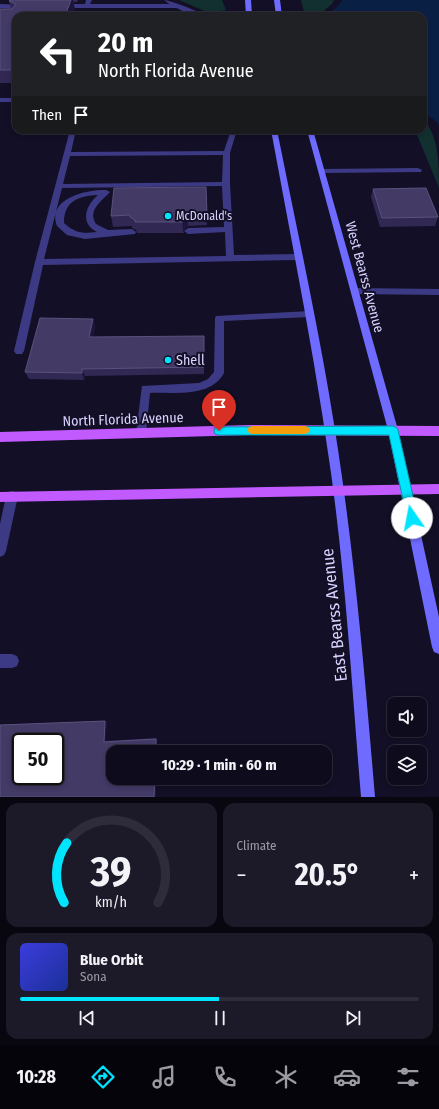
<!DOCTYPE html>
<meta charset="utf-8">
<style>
body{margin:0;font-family:"Fira Sans Condensed",sans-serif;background:#1c1929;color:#f1f3f6;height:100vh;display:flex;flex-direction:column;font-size:15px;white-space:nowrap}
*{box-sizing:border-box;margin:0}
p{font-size:13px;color:#9b9ba3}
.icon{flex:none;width:22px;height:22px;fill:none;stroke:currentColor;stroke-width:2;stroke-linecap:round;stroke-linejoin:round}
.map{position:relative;height:797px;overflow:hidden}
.drawer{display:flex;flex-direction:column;gap:6px;padding:6px;background:#08060f;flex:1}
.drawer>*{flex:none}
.hud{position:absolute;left:12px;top:12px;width:415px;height:122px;border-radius:12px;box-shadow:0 2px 6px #0003,0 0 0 1px #2e2b3b;background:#202124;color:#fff;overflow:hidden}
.fabs{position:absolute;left:387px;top:697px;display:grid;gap:8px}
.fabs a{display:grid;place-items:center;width:40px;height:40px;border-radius:8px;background:#0e0b1c;box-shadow:0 2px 6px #0003,0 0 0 1px #2e2b3b;font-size:20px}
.speed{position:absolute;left:12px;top:733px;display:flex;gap:8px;font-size:20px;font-weight:700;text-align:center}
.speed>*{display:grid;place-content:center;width:52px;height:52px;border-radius:50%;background:#0e0b1c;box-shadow:0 2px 6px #0003,0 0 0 1px #2e2b3b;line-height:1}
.speed .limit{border:2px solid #111;border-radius:6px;background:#fff;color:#111}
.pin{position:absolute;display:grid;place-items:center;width:34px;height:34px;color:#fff;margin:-41px -17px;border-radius:50% 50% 50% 0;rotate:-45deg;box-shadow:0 0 4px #0007}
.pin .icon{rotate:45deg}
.me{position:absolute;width:44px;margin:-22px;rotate:348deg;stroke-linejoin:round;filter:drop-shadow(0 0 3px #0008)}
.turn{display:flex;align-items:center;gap:14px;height:84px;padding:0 20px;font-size:18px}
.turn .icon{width:52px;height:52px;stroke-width:2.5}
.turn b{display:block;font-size:28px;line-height:34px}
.then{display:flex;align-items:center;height:38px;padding:0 20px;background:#0003;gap:8px;font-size:15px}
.big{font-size:30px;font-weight:700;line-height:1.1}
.drawer .tile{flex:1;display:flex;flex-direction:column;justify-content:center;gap:6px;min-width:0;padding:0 14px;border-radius:12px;background:#1c1929}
.drawer .dial{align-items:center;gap:0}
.dial svg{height:104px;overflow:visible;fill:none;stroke:#2e2b3b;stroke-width:7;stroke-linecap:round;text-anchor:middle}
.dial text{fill:#f1f3f6;stroke:none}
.song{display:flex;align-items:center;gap:12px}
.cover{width:48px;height:48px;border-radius:6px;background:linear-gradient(135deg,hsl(240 70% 55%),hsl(230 70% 35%))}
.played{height:4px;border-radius:2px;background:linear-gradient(90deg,#00e5ff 50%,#2e2b3b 50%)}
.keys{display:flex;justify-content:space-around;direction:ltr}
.heat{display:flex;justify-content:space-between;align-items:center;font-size:22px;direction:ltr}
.drawer .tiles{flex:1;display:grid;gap:6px;grid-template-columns:1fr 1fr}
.tile:last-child{grid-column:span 2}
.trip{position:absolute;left:106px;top:745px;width:226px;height:40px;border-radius:12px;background:#0e0b1c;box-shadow:0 2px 6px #0003,0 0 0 1px #2e2b3b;font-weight:700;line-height:40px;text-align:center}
.dock{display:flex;height:64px;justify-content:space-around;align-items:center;background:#06040b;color:#9b9ba3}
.dock .icon{width:28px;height:28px}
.dock .on{color:#00e5ff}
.dock b{font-size:18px;color:#f1f3f6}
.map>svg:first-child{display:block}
</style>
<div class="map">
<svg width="439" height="797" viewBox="0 0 439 797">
<rect width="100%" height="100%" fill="#130f26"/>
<path fill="#12302f" d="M179 0H222L226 10 209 13Z
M301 0H334L332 4 318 16H305Z
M423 120C439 134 439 166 439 188L415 130H423Z"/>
<path fill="#0a1f44" d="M342 0H439V126L437 122 423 112V16H326L339 5Z"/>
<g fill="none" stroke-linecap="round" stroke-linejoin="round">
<path fill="#3d3a85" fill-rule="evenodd" d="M86 0H92L90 4H177L180 6 177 8H60L57 6 60 4H85Z
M0 4 24 5 27 7 24 9 0 8Z
M0 98H16V102H0Z
M70 130H76L71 152 224 151 231 130H237L230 153V184L234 255 298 254 302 257 298 260 43 265 24 351 22 354H16L14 351 35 262ZM223 155 222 182 63 184 70 156ZM222 186 224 227 188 228 184 231 188 234 225 232 226 256 44 259 62 188Z
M418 168 422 170 421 172 322 173 318 171 322 169Z
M100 190H106L110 192C102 201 87 210 96 224L108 230 132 229 136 232 135 234 85 239 67 235 57 226C47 200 82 191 100 190ZM98 195C86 205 79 223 97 232 83 234 75 233 64 223 64 201 78 196 98 195Z
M355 288 439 289V295L355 294 351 291Z
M310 311 314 314 310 317 224 321V373C211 398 173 392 150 393L146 433 145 436 141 438 137 436 136 433 142 386 199 383 208 379 214 372 215 318 216 316Z
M12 491 16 492 18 496 6 551 4 555 0 557V524L6 496 8 492Z
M0 654H12L17 656 19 661 17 666 12 668H0Z"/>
<path fill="#3d3a85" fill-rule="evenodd" d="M164 0C170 0 200 12 206 16 192 16 175 9 164 0Z"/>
<path fill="#6f6bff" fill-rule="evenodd" d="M245 0H251L252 16H246Z
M274 0H280L282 16H276Z
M271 130H277C300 245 326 360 342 477 357 583 366 690 375 797H361C352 689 346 581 331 473 315 358 292 244 271 130Z
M307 130H313L398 430 439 617V654L434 652 432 647 388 430Z"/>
<path fill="#c25bff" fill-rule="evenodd" d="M249 425 439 426V436L249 435 0 442V432Z
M439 484V494L0 502V492Z"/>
</g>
<path fill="#312854" d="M10 0H78L77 2H73L75 10 72 16H16V83H0V9H11L9 1Z
M206 187 207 225 188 226 183 230 184 233H137L136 230 132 228V226L113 227 111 216Z
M373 189 438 217 435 226 380 227 371 197Z
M93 319 95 327 93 337 204 336V374L85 376 84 380 29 379 25 372Z
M107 721 105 741 157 738 113 778H156V797H0V725Z"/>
<path fill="#1d163a" d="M71 0H73L75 10 72 16H65Z
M187 215 188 226 183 230 182 219Z
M93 319 95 327 92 344 89 337Z
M82 369 85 376 84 380 82 373Z
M105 721H107L105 741 104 742Z
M157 738V752H156V739Z
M155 778H156V797H154Z"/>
<path fill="#433a66" stroke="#5a527e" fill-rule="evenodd" d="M10 0H71L65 16H16V70H0V9H12L16 4 9 1Z
M206 187 207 215H187L182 219 183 222H135V220L130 217V215L111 216 114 188Z
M426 188 438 217 382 218 373 189Z
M40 318 93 319 89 337 204 336V367L82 369V373L25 372Z
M105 721 104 742 156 739V752H113V778H155L154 797H0V725ZM21 742H55V776H21Z"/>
<path fill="#00e5ff" stroke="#0095a6" d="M393 426 397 428 398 430 418 518 416 522 412 524 409 522 407 518 389 435H219L215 434 214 431 215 428 219 427Z"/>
<path fill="#f59e0b" d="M252 426H305L308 427 310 430 308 433 305 434H252L249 433 247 430 249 427Z"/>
<g fill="#00e5ff" stroke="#130f26" stroke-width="1.5">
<circle cx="168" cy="216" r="4"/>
<circle cx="168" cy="360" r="4"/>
</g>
<g text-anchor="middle" stroke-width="4" stroke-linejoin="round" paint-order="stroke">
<g font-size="12" fill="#d9d4ff" stroke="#130f26" text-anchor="start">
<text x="176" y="220">McDonald's</text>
</g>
<g font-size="14" fill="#d9d4ff" stroke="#130f26">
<text transform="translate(365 277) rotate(75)" y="5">West Bearss Avenue</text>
<text transform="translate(123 419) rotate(-2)" y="5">North Florida Avenue</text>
</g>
<g font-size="14" fill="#d9d4ff" stroke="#130f26" text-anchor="start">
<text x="176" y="365">Shell</text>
</g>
<g font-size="17" fill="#d9d4ff" stroke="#130f26">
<text transform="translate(334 615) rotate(-96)" y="6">East Bearss Avenue</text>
</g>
</g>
</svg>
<div class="fabs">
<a><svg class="icon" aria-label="sound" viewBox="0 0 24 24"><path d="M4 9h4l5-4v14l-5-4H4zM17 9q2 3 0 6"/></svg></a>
<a><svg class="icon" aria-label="layers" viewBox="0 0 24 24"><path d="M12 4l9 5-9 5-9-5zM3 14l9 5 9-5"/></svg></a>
</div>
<div class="speed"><div class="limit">50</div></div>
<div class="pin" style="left:219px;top:431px;background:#d93025"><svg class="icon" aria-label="arrive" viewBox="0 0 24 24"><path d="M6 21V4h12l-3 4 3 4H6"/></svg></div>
<svg class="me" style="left:412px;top:518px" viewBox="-20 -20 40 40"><circle r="19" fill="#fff"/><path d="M0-13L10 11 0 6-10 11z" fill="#00e5ff"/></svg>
<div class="trip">10:29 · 1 min · 60 m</div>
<div class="hud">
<div class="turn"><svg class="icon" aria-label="left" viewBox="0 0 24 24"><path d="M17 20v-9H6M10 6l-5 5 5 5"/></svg><div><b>20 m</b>North Florida Avenue</div></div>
<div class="then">Then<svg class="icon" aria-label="arrive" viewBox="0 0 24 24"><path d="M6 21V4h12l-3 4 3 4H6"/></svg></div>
</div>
</div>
<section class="drawer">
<div class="tiles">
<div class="tile dial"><svg viewBox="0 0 100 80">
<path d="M14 69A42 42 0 1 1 86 69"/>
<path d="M14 69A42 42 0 0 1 16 23" stroke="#00e5ff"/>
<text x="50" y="56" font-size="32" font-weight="700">39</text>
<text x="50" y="72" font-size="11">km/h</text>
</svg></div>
<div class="tile"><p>Climate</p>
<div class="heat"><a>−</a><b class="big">20.5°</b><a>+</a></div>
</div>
<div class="tile">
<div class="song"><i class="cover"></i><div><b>Blue Orbit</b><p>Sona</p></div></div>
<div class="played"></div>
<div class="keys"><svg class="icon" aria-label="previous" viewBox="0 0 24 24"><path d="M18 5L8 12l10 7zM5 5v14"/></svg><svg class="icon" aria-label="pause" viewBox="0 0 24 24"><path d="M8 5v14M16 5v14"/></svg><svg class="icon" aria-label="next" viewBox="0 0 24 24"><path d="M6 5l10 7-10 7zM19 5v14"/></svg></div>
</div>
</div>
</section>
<nav class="dock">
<b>10:28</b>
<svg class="icon on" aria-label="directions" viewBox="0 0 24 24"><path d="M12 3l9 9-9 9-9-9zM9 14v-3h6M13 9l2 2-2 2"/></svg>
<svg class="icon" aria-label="music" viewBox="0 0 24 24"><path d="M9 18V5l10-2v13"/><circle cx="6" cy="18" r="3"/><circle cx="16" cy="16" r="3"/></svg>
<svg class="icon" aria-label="phone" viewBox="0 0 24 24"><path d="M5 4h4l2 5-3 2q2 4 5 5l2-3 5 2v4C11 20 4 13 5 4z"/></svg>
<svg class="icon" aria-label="climate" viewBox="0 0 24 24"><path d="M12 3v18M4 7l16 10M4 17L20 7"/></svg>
<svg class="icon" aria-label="car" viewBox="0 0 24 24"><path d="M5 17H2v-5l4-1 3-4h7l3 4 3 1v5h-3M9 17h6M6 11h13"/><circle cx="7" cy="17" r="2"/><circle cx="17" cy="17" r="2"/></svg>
<svg class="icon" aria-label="filters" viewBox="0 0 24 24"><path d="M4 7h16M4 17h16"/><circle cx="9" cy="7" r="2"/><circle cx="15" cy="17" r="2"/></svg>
</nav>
